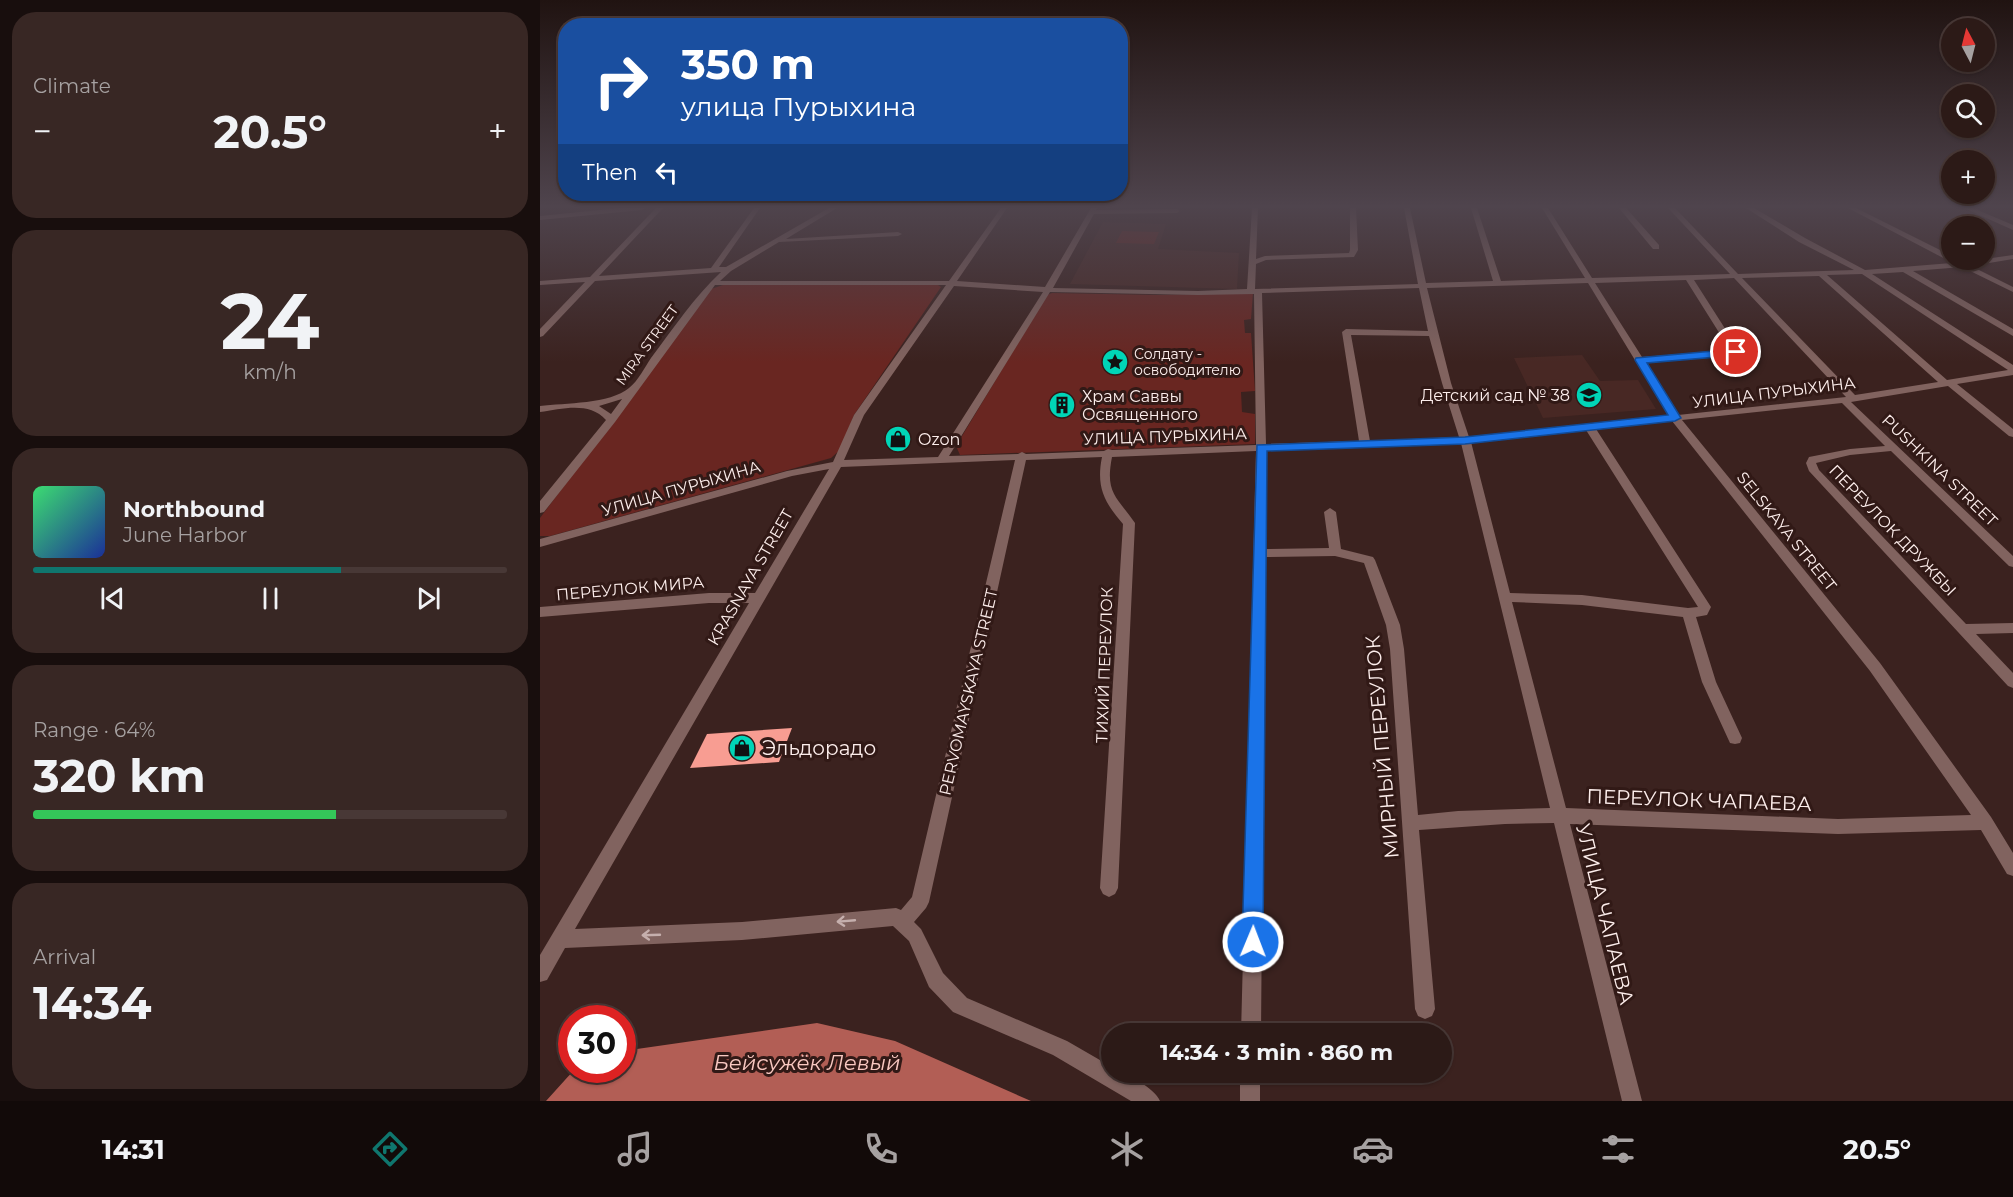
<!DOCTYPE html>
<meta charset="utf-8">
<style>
body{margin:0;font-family:Montserrat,sans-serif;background:#382724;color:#f1f3f6;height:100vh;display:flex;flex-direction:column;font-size:22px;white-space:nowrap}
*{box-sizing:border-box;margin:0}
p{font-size:20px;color:#a6a1a1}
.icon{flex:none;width:33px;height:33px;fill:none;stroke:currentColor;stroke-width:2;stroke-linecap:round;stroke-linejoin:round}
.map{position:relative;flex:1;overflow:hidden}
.details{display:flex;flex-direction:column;gap:12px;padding:12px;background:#180e0d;width:540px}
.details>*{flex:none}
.hud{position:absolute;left:18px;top:18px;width:570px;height:183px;border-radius:24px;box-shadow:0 2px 4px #0004,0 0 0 2px #483836;background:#1a4fa0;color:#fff;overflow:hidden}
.needle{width:39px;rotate:353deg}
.buttons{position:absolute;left:1401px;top:18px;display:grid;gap:12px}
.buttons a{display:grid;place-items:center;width:54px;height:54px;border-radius:50%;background:#2c1a17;box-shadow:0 2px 4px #0004,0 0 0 2px #483836;font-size:30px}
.speed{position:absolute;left:18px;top:1005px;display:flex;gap:12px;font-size:30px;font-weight:700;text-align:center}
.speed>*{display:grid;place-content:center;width:78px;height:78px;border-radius:50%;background:#2c1a17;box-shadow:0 2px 4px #0004,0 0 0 2px #483836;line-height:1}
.speed .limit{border:9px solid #d22;background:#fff;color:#111}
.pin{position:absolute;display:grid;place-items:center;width:51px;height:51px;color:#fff;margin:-26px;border:3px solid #fff;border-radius:50%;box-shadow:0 2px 6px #0007}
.me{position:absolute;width:66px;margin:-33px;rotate:1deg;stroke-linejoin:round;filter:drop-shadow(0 0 4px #0008)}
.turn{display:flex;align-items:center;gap:21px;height:126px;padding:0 24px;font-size:27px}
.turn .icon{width:78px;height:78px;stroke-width:2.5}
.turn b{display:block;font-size:42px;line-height:51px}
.then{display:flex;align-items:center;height:57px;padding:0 24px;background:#0003;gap:12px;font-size:22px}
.big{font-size:45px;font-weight:700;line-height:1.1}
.details .widget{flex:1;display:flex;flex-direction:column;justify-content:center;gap:9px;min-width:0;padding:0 21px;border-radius:24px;background:#382724}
.details .dial{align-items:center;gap:0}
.dial b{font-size:78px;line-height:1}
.song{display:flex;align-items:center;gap:18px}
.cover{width:72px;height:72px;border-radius:9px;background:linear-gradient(135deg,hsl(140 70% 55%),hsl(230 70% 35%))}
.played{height:6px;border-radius:3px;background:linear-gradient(90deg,#0f766e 65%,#483836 65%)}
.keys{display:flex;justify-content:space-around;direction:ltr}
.heat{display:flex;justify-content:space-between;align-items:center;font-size:33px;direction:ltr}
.charge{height:9px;border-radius:4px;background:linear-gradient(90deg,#34c759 64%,#483836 0)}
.trip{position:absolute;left:561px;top:1023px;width:351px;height:60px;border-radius:30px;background:#2c1a17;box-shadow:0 2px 4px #0004,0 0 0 2px #483836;font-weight:700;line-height:60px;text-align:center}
.menu{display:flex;height:96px;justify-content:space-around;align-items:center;background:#120a09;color:#a6a1a1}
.menu .icon{width:42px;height:42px}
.menu .current{color:#0f766e}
.menu b{font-size:27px;color:#f1f3f6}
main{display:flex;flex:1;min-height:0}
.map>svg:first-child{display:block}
</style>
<main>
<section class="details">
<div class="widget"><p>Climate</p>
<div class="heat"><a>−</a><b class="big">20.5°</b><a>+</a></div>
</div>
<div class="widget dial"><b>24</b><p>km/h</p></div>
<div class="widget">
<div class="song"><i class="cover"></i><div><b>Northbound</b><p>June Harbor</p></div></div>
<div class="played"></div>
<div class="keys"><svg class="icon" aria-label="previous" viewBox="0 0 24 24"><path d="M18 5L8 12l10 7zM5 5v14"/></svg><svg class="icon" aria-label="pause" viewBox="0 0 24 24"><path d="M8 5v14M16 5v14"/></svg><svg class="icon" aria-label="next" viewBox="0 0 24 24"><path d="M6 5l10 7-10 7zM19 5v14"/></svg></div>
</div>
<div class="widget"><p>Range · 64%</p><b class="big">320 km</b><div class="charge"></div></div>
<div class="widget"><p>Arrival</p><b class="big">14:34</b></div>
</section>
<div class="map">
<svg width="1473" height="1101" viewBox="0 0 1473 1101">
<rect width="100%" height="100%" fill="#3b221f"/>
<path fill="#482824" d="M563 222 626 224 618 249 699 253 697 289 530 284Z
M1042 355 1060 381 1098 380 1116 409 1003 418 974 358Z"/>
<path fill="#692621" d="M582 231 619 232 614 244 576 243Z
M186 284 398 285 401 287 314 415 300 450 291 458 10 536H0V518L171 289Z
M512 293 618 295 713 293 711 319 704 320 705 333H711L715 391 701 392 702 412 715 414V444L420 455 416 446 507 295Z"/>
<path fill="#b25e55" d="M277 1023 355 1041 491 1101H6L34 1070H82L83 1051Z"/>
<path fill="#f89d92" d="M252 728 239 762 150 768 167 734Z"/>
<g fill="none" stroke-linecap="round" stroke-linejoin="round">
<path fill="#81635f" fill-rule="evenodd" d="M80 208H105L102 210 0 220V216Z
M116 208H123L59 276 171 268 214 208H220L179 267H186L289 208H297L246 239 358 232 362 234 358 236 239 242 191 271 180 281H409L461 208H467L417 281 505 287 551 208H557L556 210 637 209 640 211 637 213 554 214 513 288 658 291 707 289 712 208H718L716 259 725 256 809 253 810 250V208H816L818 250 814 257 726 260 716 264 715 289 878 284 864 208H870L886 283 953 281 931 208H937L961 281 1045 278 1002 208H1008L1052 278 1190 274 1128 208H1135L1198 274 1314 270 1259 242 1206 208H1214L1265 238 1325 270 1424 262 1473 255V259L1431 266 1473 287V292L1422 267 1373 271 1473 329V336L1363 272 1332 274 1473 365V375L1417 384 1473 429V437L1469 436 1408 386 1311 402 1473 556V567L1469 566 1351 451 1310 455 1276 463 1279 470 1426 624 1473 623V633L1436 634 1473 673V688L1468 686 1269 471 1266 463 1269 457 1310 449 1345 446 1302 403 1142 420 1340 663 1451 817 1473 853V876L1467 874 1441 830 1298 834 1030 824 1102 1101H1082L1014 823 965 824 879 830 895 1009 892 1016 885 1019 878 1016 875 1009 850 649 846 625 824 563 795 556 725 557 721 1034H701L716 451 572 457C565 493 576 496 595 523L578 888 575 894 569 897 563 894 560 888 583 524C564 502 556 487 562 457L486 460 389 902 386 908 374 922 381 929 403 973 427 998 527 1041 572 1067V1072C585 1072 615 1088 620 1101H591L513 1055 413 1012 389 987 369 941 353 926 202 940 25 948 7 980 0 982V955L209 603H169L0 617V607L169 593H215L289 469 252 476 0 547V539L247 471 293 462 314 415 406 285H175L75 422 4 512 0 513V501L66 420C49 401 22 409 0 412V406C25 403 70 404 89 388 98 381 105 367 111 358 133 329 154 297 181 272L55 281 3 336 0 337V329L45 282 0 285V281L50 277ZM1322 274 1468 370 1407 380 1287 275ZM1279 276 1398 382 1315 395 1202 278ZM1194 278 1306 397 1138 415 1105 362 1199 354 1200 352 1154 280ZM1146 280 1190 350 1102 357 1055 283ZM1048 283 1129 416 929 437 911 383 887 288ZM414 286 503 292 398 457 304 460 324 415ZM879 288 888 331 806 329 802 332 819 441 726 444 722 293ZM510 292 658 295 714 294 716 445 572 450 568 449 564 451 486 454 482 452 478 454 409 456ZM811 335 889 336 902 383 919 437 830 441ZM82 399 71 414 59 406ZM1132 421 1330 671 1431 815 1298 819 1026 808 972 602 1042 605 1143 617 1162 682 1190 743 1195 744 1200 743 1202 738 1176 682 1156 617 1167 615 1171 607 1056 429ZM1046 430 1158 607 1148 608 1042 595 970 593 931 442ZM921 443 1010 808 918 811 878 815 864 649 860 625 835 560 833 557 801 549 796 512 790 508 784 512 789 548 725 549 726 451ZM475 460 372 897 361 910 356 908 202 922 35 929 301 467Z
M1079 208H1086L1119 245V249H1113Z
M1308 208H1316L1412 256V260H1415L1409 261Z
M1424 208H1433L1473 225V230Z
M700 1072H720V1101H700Z"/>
</g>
<defs><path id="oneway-shaft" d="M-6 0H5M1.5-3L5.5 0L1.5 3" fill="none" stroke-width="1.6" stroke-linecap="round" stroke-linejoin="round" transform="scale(1.5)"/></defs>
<g stroke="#c5afad">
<use href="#oneway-shaft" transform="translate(306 921) rotate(175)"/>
<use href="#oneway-shaft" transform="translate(111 935) rotate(178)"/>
</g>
<linearGradient id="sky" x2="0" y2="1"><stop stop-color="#201311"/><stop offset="0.57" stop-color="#4f444d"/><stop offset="1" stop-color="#4f444d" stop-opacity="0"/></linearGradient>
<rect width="1473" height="362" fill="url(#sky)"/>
<path fill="#1a73e8" stroke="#114b97" stroke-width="1.5" d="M1196 349 1200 350V355L1107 363 1141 418 1135 421 925 444 727 451 723 942 720 949 713 952 705 949 702 942 717 445 925 437 1128 415 1095 360 1096 358Z"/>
<defs>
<symbol id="sight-disc" viewBox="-11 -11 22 22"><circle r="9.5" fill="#00d5b7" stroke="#311916"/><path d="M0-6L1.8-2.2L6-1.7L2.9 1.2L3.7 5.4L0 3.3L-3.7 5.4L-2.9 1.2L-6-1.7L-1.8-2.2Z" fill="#111"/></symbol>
<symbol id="school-disc" viewBox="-11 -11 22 22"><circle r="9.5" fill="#00d5b7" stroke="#311916"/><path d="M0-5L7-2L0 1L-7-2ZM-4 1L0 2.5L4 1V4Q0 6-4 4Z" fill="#111"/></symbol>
<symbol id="building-disc" viewBox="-11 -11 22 22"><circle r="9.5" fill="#00d5b7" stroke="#311916"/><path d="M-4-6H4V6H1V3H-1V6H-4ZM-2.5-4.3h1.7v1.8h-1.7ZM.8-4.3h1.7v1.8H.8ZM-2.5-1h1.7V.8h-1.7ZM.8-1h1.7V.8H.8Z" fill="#111"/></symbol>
<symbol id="shop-disc" viewBox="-11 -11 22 22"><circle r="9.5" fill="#00d5b7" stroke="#311916"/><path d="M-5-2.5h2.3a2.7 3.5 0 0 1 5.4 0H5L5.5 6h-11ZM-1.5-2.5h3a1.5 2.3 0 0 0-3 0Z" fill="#111"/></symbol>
</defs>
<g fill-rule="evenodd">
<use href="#sight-disc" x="560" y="347" width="30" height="30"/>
<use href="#school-disc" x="1034" y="380" width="30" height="30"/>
<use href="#building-disc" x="507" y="390" width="30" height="30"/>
<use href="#shop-disc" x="343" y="424" width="30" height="30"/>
<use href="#shop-disc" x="187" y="733" width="30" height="30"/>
</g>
<g text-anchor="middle" stroke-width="6" stroke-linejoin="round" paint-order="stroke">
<g font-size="14" fill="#fdeeec" stroke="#311916">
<text transform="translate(107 345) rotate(-54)" y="5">MIRA STREET</text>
</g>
<g font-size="14" fill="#fdeeec" stroke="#311916" text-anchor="start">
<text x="594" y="359">Солдату -<tspan x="594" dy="16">освободителю</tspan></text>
</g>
<g font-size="16" fill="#fdeeec" stroke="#311916">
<text transform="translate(1234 392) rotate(-7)" y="6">УЛИЦА ПУРЫХИНА</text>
<text transform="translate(625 436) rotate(-2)" y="6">УЛИЦА ПУРЫХИНА</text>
<text transform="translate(1400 470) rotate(44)" y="6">PUSHKINA STREET</text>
<text transform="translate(141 488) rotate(-16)" y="6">УЛИЦА ПУРЫХИНА</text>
<text transform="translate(1353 530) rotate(46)" y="6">ПЕРЕУЛОК ДРУЖБЫ</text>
<text transform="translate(1247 531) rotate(51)" y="6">SELSKAYA STREET</text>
<text transform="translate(210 577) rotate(-60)" y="6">KRASNAYA STREET</text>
<text transform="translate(90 588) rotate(-5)" y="6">ПЕРЕУЛОК МИРА</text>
<text transform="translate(564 665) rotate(-88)" y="6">ТИХИЙ ПЕРЕУЛОК</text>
<text transform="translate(428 692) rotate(-77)" y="6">PERVOMAYSKAYA STREET</text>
</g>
<g font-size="16" fill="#fdeeec" stroke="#311916" text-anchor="start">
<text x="1030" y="401" text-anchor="end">Детский сад № 38</text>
<text x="542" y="402">Храм Саввы<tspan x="542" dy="18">Освященного</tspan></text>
<text x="378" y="445">Ozon</text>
</g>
<g font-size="20" fill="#fdeeec" stroke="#311916">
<text transform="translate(842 747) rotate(-95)" y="7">МИРНЫЙ ПЕРЕУЛОК</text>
<text transform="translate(1159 800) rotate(2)" y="7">ПЕРЕУЛОК ЧАПАЕВА</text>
<text transform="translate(1065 914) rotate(76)" y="7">УЛИЦА ЧАПАЕВА</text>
</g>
<g font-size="20" fill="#fdeeec" stroke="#311916" text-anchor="start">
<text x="222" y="755">Эльдорадо</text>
</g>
<g font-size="21" font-style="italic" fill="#f9c8c1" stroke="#311916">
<text x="267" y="1070">Бейсужёк Левый</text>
</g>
</g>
</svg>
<div class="buttons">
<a><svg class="needle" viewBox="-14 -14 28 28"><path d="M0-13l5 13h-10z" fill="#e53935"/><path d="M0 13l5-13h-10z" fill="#a6a1a1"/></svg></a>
<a><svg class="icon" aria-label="search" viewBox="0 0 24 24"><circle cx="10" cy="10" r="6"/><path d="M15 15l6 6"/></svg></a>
<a>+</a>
<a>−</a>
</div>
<div class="speed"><div class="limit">30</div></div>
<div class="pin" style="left:1196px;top:352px;background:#d93025"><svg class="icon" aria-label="arrive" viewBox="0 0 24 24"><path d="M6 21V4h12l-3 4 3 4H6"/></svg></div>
<svg class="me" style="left:713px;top:942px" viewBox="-20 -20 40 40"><circle r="17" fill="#1a73e8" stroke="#fff" stroke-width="3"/><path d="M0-11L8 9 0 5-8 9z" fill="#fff"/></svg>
<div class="trip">14:34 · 3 min · 860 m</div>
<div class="hud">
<div class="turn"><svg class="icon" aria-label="right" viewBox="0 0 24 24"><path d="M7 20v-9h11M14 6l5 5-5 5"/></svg><div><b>350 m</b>улица Пурыхина</div></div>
<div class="then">Then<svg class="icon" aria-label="left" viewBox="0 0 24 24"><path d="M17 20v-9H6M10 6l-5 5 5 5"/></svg></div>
</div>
</div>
</main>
<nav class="menu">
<b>14:31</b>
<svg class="icon current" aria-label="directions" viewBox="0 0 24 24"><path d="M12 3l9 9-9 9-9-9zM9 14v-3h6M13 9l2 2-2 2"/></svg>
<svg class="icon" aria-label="music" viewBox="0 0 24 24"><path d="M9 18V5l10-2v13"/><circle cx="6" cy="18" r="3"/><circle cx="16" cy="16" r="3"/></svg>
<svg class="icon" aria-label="phone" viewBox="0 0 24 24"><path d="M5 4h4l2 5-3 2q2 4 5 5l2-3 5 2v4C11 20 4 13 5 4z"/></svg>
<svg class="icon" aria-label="climate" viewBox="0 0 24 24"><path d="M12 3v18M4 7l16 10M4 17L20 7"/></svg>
<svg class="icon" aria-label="car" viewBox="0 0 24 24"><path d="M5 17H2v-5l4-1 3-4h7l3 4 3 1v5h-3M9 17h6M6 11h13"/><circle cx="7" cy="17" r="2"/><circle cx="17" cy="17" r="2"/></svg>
<svg class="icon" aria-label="filters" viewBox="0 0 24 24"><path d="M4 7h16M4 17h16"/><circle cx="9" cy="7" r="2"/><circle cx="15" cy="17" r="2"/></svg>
<b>20.5°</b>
</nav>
